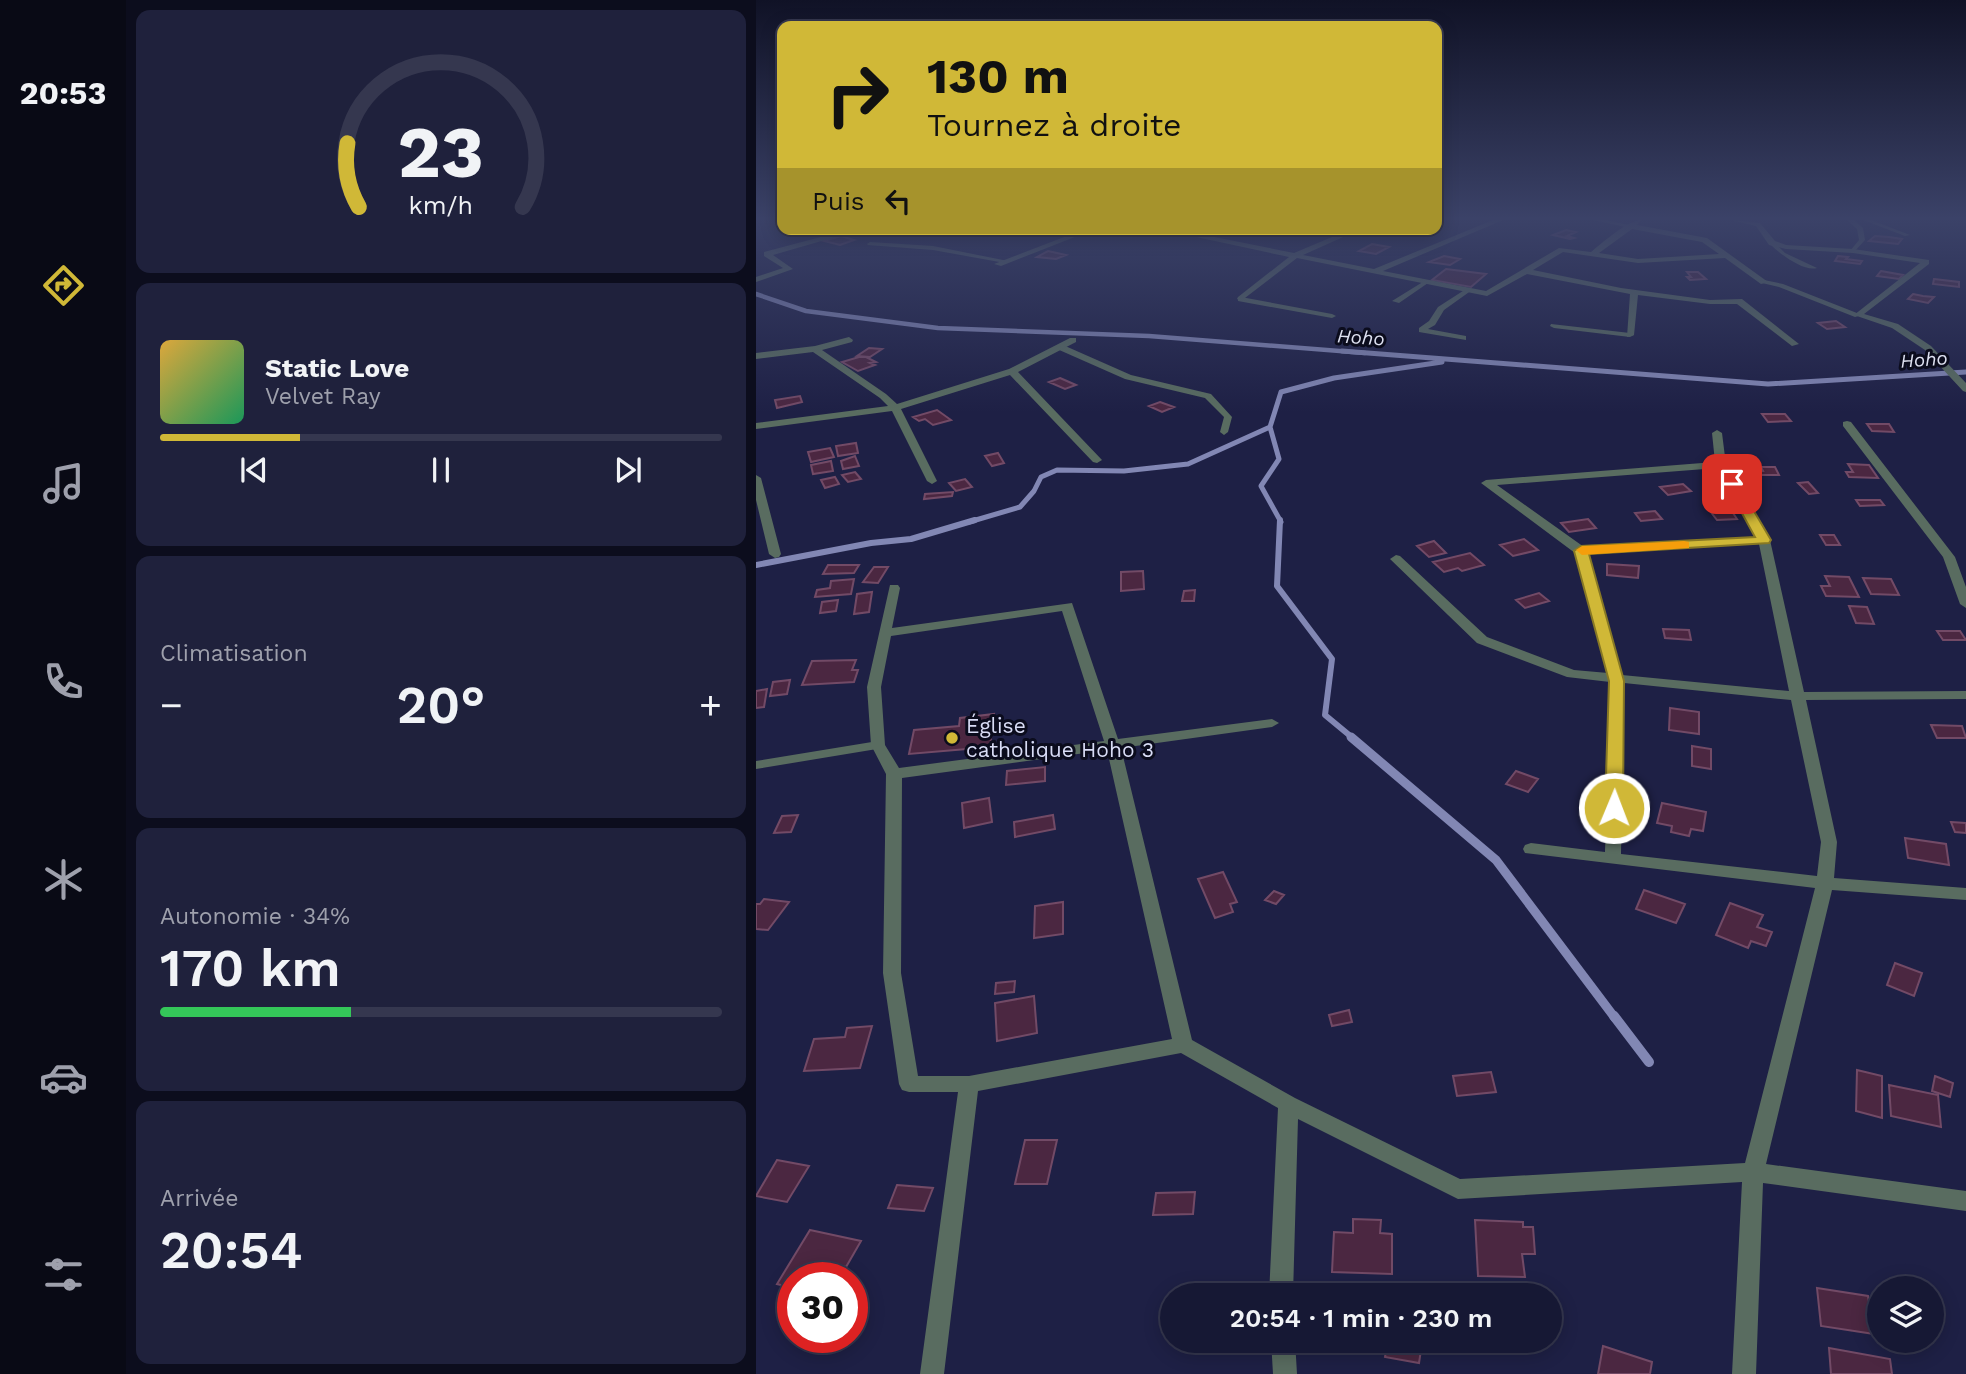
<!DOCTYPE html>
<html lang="fr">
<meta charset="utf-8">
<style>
body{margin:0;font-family:"Work Sans",sans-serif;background:#1f213c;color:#f1f3f6;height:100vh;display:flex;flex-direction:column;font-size:26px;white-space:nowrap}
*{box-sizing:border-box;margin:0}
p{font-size:23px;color:#9ea0ac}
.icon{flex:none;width:38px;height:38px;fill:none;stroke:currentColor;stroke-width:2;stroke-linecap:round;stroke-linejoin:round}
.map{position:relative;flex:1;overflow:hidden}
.panel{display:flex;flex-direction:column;gap:10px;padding:10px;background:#0c0d1d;width:630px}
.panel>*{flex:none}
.top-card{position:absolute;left:21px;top:21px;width:665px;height:214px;border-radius:14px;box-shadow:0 4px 18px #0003,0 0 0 2px #35374f;background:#d0b837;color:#111;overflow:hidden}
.fabs{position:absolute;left:1111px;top:1276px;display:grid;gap:14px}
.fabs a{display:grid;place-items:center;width:77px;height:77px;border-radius:50%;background:#161834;box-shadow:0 4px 18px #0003,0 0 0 2px #35374f;font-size:35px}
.speed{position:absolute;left:21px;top:1262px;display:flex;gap:14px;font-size:35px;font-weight:700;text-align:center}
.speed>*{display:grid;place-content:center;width:91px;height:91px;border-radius:50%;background:#161834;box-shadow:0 4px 18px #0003,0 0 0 2px #35374f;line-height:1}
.speed .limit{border:10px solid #d22;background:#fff;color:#111}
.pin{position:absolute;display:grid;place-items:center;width:60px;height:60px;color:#fff;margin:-30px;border-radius:14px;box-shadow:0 4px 10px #0006}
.me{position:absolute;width:77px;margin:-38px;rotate:1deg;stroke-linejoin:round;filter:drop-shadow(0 0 5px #0008)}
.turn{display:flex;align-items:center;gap:24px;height:147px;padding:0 35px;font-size:32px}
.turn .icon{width:91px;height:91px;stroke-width:2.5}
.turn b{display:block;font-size:49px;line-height:60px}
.then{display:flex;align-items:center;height:66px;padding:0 35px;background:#0003;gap:14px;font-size:26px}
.big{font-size:52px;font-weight:600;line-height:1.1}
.panel .tile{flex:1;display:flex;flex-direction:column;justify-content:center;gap:10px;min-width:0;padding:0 24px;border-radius:14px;background:#1f213c}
.panel .dial{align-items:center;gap:0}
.dial svg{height:182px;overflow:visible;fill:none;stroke:#35374f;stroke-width:7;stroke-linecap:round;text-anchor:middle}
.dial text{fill:#f1f3f6;stroke:none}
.song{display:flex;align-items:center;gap:21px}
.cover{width:84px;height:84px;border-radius:10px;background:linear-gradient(135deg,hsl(40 70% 55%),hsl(150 70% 35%))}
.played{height:7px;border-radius:4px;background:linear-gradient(90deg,#d0b837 25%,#35374f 25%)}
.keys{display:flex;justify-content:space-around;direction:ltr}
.heat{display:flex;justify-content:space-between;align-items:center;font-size:38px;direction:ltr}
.charge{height:10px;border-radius:5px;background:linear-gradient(90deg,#34c759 34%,#35374f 0)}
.trip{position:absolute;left:404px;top:1283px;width:402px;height:70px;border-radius:35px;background:#161834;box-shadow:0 4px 18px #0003,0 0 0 2px #35374f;font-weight:600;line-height:70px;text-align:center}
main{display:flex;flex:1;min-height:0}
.dock{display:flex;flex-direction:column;width:126px;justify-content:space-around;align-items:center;background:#090a15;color:#9ea0ac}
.dock .icon{width:49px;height:49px}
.dock .active{color:#d0b837}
.dock b{font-size:32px;color:#f1f3f6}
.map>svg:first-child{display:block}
</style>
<main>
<nav class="dock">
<b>20:53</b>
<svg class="icon active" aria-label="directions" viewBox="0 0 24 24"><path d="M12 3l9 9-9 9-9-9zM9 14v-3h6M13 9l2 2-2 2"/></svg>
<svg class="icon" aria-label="music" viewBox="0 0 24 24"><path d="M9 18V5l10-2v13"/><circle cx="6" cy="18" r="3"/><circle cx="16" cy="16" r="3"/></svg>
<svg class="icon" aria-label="phone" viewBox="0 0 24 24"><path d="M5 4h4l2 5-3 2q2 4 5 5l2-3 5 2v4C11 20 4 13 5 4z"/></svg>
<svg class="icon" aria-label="climate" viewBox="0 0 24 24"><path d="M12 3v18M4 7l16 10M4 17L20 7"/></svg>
<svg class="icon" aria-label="car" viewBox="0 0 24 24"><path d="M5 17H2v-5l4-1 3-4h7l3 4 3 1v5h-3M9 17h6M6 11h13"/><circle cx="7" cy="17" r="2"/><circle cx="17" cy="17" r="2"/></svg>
<svg class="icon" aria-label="filters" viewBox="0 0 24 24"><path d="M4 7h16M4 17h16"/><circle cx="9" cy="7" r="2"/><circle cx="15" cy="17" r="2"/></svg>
</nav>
<section class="panel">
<div class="tile dial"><svg viewBox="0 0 100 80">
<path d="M14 69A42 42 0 1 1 86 69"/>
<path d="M14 69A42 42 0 0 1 9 41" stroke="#d0b837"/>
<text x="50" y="56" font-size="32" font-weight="700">23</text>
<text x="50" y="72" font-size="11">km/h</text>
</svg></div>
<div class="tile">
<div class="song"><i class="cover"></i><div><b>Static Love</b><p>Velvet Ray</p></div></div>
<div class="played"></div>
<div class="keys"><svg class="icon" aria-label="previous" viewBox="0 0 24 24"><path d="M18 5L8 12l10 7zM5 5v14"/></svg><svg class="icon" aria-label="pause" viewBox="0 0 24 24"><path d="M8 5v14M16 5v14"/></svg><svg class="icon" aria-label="next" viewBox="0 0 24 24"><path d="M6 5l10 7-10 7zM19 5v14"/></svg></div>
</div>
<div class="tile"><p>Climatisation</p>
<div class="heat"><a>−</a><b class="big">20°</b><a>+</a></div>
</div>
<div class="tile"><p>Autonomie · 34%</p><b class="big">170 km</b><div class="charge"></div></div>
<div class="tile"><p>Arrivée</p><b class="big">20:54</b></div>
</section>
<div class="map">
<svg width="1210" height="1374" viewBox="0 0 1210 1374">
<rect width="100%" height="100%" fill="#1e2045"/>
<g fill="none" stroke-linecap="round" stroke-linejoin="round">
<path stroke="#8287b4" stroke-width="4.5" d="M0 294 50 311 182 328 393 336 609 353"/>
<path stroke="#8287b4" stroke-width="5" d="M586 351 1012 384 1210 372
M213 522 264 507 278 491 285 477 301 470 368 471 432 464 514 427
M525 522 505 486 523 459 514 427 525 392 578 378 686 362"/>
<path stroke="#8287b4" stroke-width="6" d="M524 520 521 586 576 659 569 715 598 739
M0 565 115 543 155 539 219 520"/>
<path stroke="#8287b4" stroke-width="9" d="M595 737 740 860 859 1018"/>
<path stroke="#8287b4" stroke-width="10" d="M858 1016 893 1062"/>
</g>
<path fill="#4b2741" stroke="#724a66" stroke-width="2" d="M810 230 820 232 811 236 818 238 814 239 797 235Z
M85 236 98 240 84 245 68 241Z
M1119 236 1133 237 1146 239 1142 244 1113 241Z
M616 244 633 247 620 254 603 251Z
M292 251 310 255 300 259 281 257Z
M688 256 704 259 694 265 673 262Z
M1082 256 1092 257 1090 259 1106 261 1104 264 1079 261Z
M690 269 730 274 715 287 676 280Z
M1125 271 1147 275 1143 279 1121 276Z
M931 272H942L950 279 934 280 931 277H935Z
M1178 279 1203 282V287L1177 284Z
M1157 294 1167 296 1178 297 1172 303 1152 299Z
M1080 321 1089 327 1071 329 1062 323Z
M113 348 126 349 114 357 101 356Z
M103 357H110L120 362 114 363 119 365 102 371 86 362Z
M304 378 320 385 309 389 293 382Z
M44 396 46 402 21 408 19 400Z
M404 402 418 407 406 412 393 406Z
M181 410 195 420 177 425 169 419 163 421 157 417Z
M1006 414H1029L1035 421 1012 422Z
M1111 424H1133L1138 432 1116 431Z
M100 443 102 453 82 456 80 446Z
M74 448 78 457 55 462 52 452Z
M242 453 248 463 236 466 229 456Z
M99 456 103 466 87 469 85 461Z
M75 461 77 471 57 474 55 465Z
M1092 464 1113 465 1122 478 1093 477 1090 472H1097Z
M1005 467H1019L1023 475H995L993 470 1007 471Z
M99 472 105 479 92 482 86 475Z
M79 477 83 484 69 488 65 480Z
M209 479 216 487 200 491 193 483Z
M1052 482 1062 493 1053 494 1042 483Z
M927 484 935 491 912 495 904 487Z
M197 492 196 496 168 499 169 494Z
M1100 500H1124L1128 505 1104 506Z
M975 510 981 519 961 520 954 511Z
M899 511 906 519 885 521 879 513Z
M832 519 840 528 813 532 805 523Z
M1064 535H1078L1084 545H1070Z
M768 539 782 550 757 556 744 545Z
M678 541 690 553 673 557 661 546Z
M714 553 728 565 706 571 702 568 688 572 677 562Z
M851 564 883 566 882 578 851 575Z
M72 565H103L98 573 67 574Z
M118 567H132L122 583 107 582Z
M387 571 388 589 365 591V572Z
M1069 576 1093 577 1103 597 1070 596 1065 586H1074Z
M1107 578 1135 579 1143 595 1115 594Z
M98 579 95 594 59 597 61 590 74 588 75 581Z
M439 590 438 601H426L428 591Z
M116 592 113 612 98 614 101 594Z
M783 593 793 601 769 608 760 600Z
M82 600 80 611 64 613 66 602Z
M1093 606 1111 607 1118 624 1100 623Z
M907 629 933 630 935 640 909 638Z
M1181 631H1204L1210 640H1187Z
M100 660 96 670H102L98 682 46 685 56 661Z
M34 680 31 694 14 696 17 682Z
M11 689 8 707 0 708V691Z
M914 708 943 712V734L913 730Z
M238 714 234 747 153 754 158 730 203 726 204 718Z
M1175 725 1206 726 1210 738H1181Z
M936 746 955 749V769L936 766Z
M289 767V781L250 785 251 771Z
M760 771 782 779 772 792 750 784Z
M233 798 236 822 208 828 206 803Z
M906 803 950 812 947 831 935 829 933 836 915 832 916 826 901 823Z
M42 815 35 832 18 833 26 816Z
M297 815 299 829 259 837 258 822Z
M1195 822 1210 823V833L1199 832Z
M1149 838 1190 844 1193 865 1152 858Z
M467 872 481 902 474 904 477 912 459 918 442 879Z
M888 890 929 904 920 923 880 909Z
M518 891 528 895 520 904 509 900Z
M8 899 33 902 12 930 0 929V904H4Z
M307 902V934L278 938 279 906Z
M974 903 1007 915 1001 927 1016 932 1010 946 995 941 992 948 960 935Z
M1139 963 1166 973 1158 996 1131 985Z
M259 981 258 992 239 994 240 983Z
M278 996 281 1033 241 1041 239 1003Z
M593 1010 596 1022 576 1026 573 1015Z
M116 1026 104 1068 48 1071 58 1039 89 1037 91 1028Z
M1101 1070 1126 1076V1118L1100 1111Z
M735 1072 740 1092 701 1096 697 1076Z
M1179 1076 1197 1083 1194 1097 1176 1091Z
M1133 1085 1182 1095 1185 1127 1135 1116Z
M269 1140H301L291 1184H259Z
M21 1160 53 1166 31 1202 0 1196Z
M141 1185 177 1188 168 1211 132 1208Z
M439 1192 437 1214 397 1215 400 1193Z
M597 1219 625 1220 624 1233 636 1234V1274L576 1272 578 1232 597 1233Z
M719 1220 767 1222V1227H777L779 1254H766L769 1277 722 1276Z
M54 1230 105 1241 90 1267 71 1263 62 1278H37V1288L21 1284Z
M1061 1288 1112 1296 1118 1334 1065 1326Z
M632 1340H685L683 1353 665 1350 663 1363 629 1357Z
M847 1346 896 1362 894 1374H842Z
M1073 1348 1134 1359 1136 1374H1075Z"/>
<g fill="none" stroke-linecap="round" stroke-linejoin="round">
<path fill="#596c60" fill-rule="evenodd" d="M837 220H850L877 226 874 228Z
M1091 220H1098L1107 228 1109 240 1097 253 1094 251 1103 240 1101 229Z
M1107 220H1115L1154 235 1149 236Z
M114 242 177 246 252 261 249 263 177 250 112 245 111 244Z
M1014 242H1018L1029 253 1061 268C1048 272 1024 254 1014 244Z
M670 280 672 281V283L643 303 636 301Z
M1008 280 1027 284 1106 315 1099 317 1023 287 1006 283 1005 282Z
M710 289 716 290 688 310 679 325 672 329 710 336V340L663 332V328L673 321 682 307Z
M485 297 576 314 580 316 576 318 482 301V297Z
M795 324 874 333 878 335 874 337 798 328 794 326Z
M301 345H307L375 375 455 394 476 417 472 432 468 435 464 432 468 417 449 398 369 379 301 349Z
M122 741 129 745 127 748 0 769V761Z"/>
<path fill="#596c60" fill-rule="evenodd" d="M737 220H747L627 271 730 291 803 248 835 252C846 243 872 220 885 220L881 225 951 238 1012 282 1005 284 969 258 882 263 807 252 777 270 865 288 954 300 986 299 1043 344 1036 346 981 304H954L882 295 878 335 871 337 874 294 771 274 731 296 541 258 485 301 481 299 482 297 533 257 403 229H418L538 253 595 229H605L547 255 618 269ZM876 229 946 242 963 254 882 259 843 253Z
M975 220 1004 223 1019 241 1030 245 1097 249 1173 260V264L1108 314 1142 324 1175 346 1210 383V392L1207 391 1169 350 1136 328 1098 315 1164 263 1097 253 1030 249 1013 245 1000 226Z
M95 229H107L17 255 37 269 0 282V277L27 268 8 256V252Z
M329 229H339L245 266 238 264Z
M93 337 97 340 96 342 66 350 130 394 141 404 253 369 314 338H320V342L262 372 346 460 341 463 337 462 254 375 145 409 181 481 176 484 171 481 136 411 0 429V423L132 406 124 398 57 352 0 359V353L59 346Z
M1091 421 1095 422 1199 557 1210 587V608L1204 604 1187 557 1087 426V422Z
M961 430 966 433 970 465 1014 540 1048 692 1210 691V699L1050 700 1081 842 1078 878 1210 888V900L1076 890 1010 1164 1210 1191V1211L1007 1183 1000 1374H976L986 1182 702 1199 542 1119 537 1295H513L522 1108 425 1053 222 1091 188 1374H164L202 1092H153L146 1090 143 1084 127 973 130 774 115 745 111 687 134 585H142L144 588 136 628 316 603 362 739 516 719 523 723 516 727 365 748 436 1040 539 1098 704 1179 989 1163 1059 888 769 853 767 849 769 845 775 843 849 852 854 682 811 677 721 643 634 559 640 555 644 556 731 637 818 670 852 673 819 553 725 483 730 480 959 462 956 433ZM962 468 1000 537 828 547 741 485ZM1003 544 1033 691 866 675 832 554ZM306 611 348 741 143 768 129 745 125 687 135 636ZM868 683 1035 700 1065 842 1061 876 865 854ZM351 750 416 1039 213 1076H162L145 973 146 778Z
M0 475 5 478 25 554 23 557 19 558 13 554 0 500Z
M515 1340H539L541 1374H517Z"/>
</g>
<linearGradient id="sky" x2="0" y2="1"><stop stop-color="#101226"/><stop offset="0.53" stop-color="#3b4268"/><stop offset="1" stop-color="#3b4268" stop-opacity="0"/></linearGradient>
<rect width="1210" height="412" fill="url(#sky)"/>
<path fill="#d0b837" stroke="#877824" stroke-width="2" d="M976 480 982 484 1015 540 1013 543 833 554 868 681 867 808 864 813H851L849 808 853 681 818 551 825 546 999 537 970 484Z"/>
<path fill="#f59e0b" d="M928 541 933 542V548L826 555 820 550 826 546Z"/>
<circle fill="#d0b837" stroke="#0b0c1d" stroke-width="2.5" cx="196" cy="738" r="7"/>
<g text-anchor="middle" stroke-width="6" stroke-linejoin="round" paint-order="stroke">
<g font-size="19" font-style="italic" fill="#dee1f1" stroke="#0b0c1d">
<text transform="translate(605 337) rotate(4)" y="7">Hoho</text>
<text transform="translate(1168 359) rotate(-4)" y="7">Hoho</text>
</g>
<g font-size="21" fill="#d8dcf5" stroke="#0b0c1d" text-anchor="start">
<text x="210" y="733">Église<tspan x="210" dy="24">catholique Hoho 3</tspan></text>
</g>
</g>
</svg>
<div class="fabs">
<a><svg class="icon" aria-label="layers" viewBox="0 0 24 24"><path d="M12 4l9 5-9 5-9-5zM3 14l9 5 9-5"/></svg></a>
</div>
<div class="speed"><div class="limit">30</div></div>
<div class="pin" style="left:976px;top:484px;background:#d93025"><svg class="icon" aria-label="arrive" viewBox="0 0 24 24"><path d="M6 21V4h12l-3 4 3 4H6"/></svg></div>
<svg class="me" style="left:858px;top:808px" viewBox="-20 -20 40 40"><circle r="17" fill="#d0b837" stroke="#fff" stroke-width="3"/><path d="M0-11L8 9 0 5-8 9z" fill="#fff"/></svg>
<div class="trip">20:54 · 1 min · 230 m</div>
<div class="top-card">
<div class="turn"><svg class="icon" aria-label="right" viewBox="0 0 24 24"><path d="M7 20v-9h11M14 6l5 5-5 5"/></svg><div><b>130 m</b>Tournez à droite</div></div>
<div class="then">Puis<svg class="icon" aria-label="left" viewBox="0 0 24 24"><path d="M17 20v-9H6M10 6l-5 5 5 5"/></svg></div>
</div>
</div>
</main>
